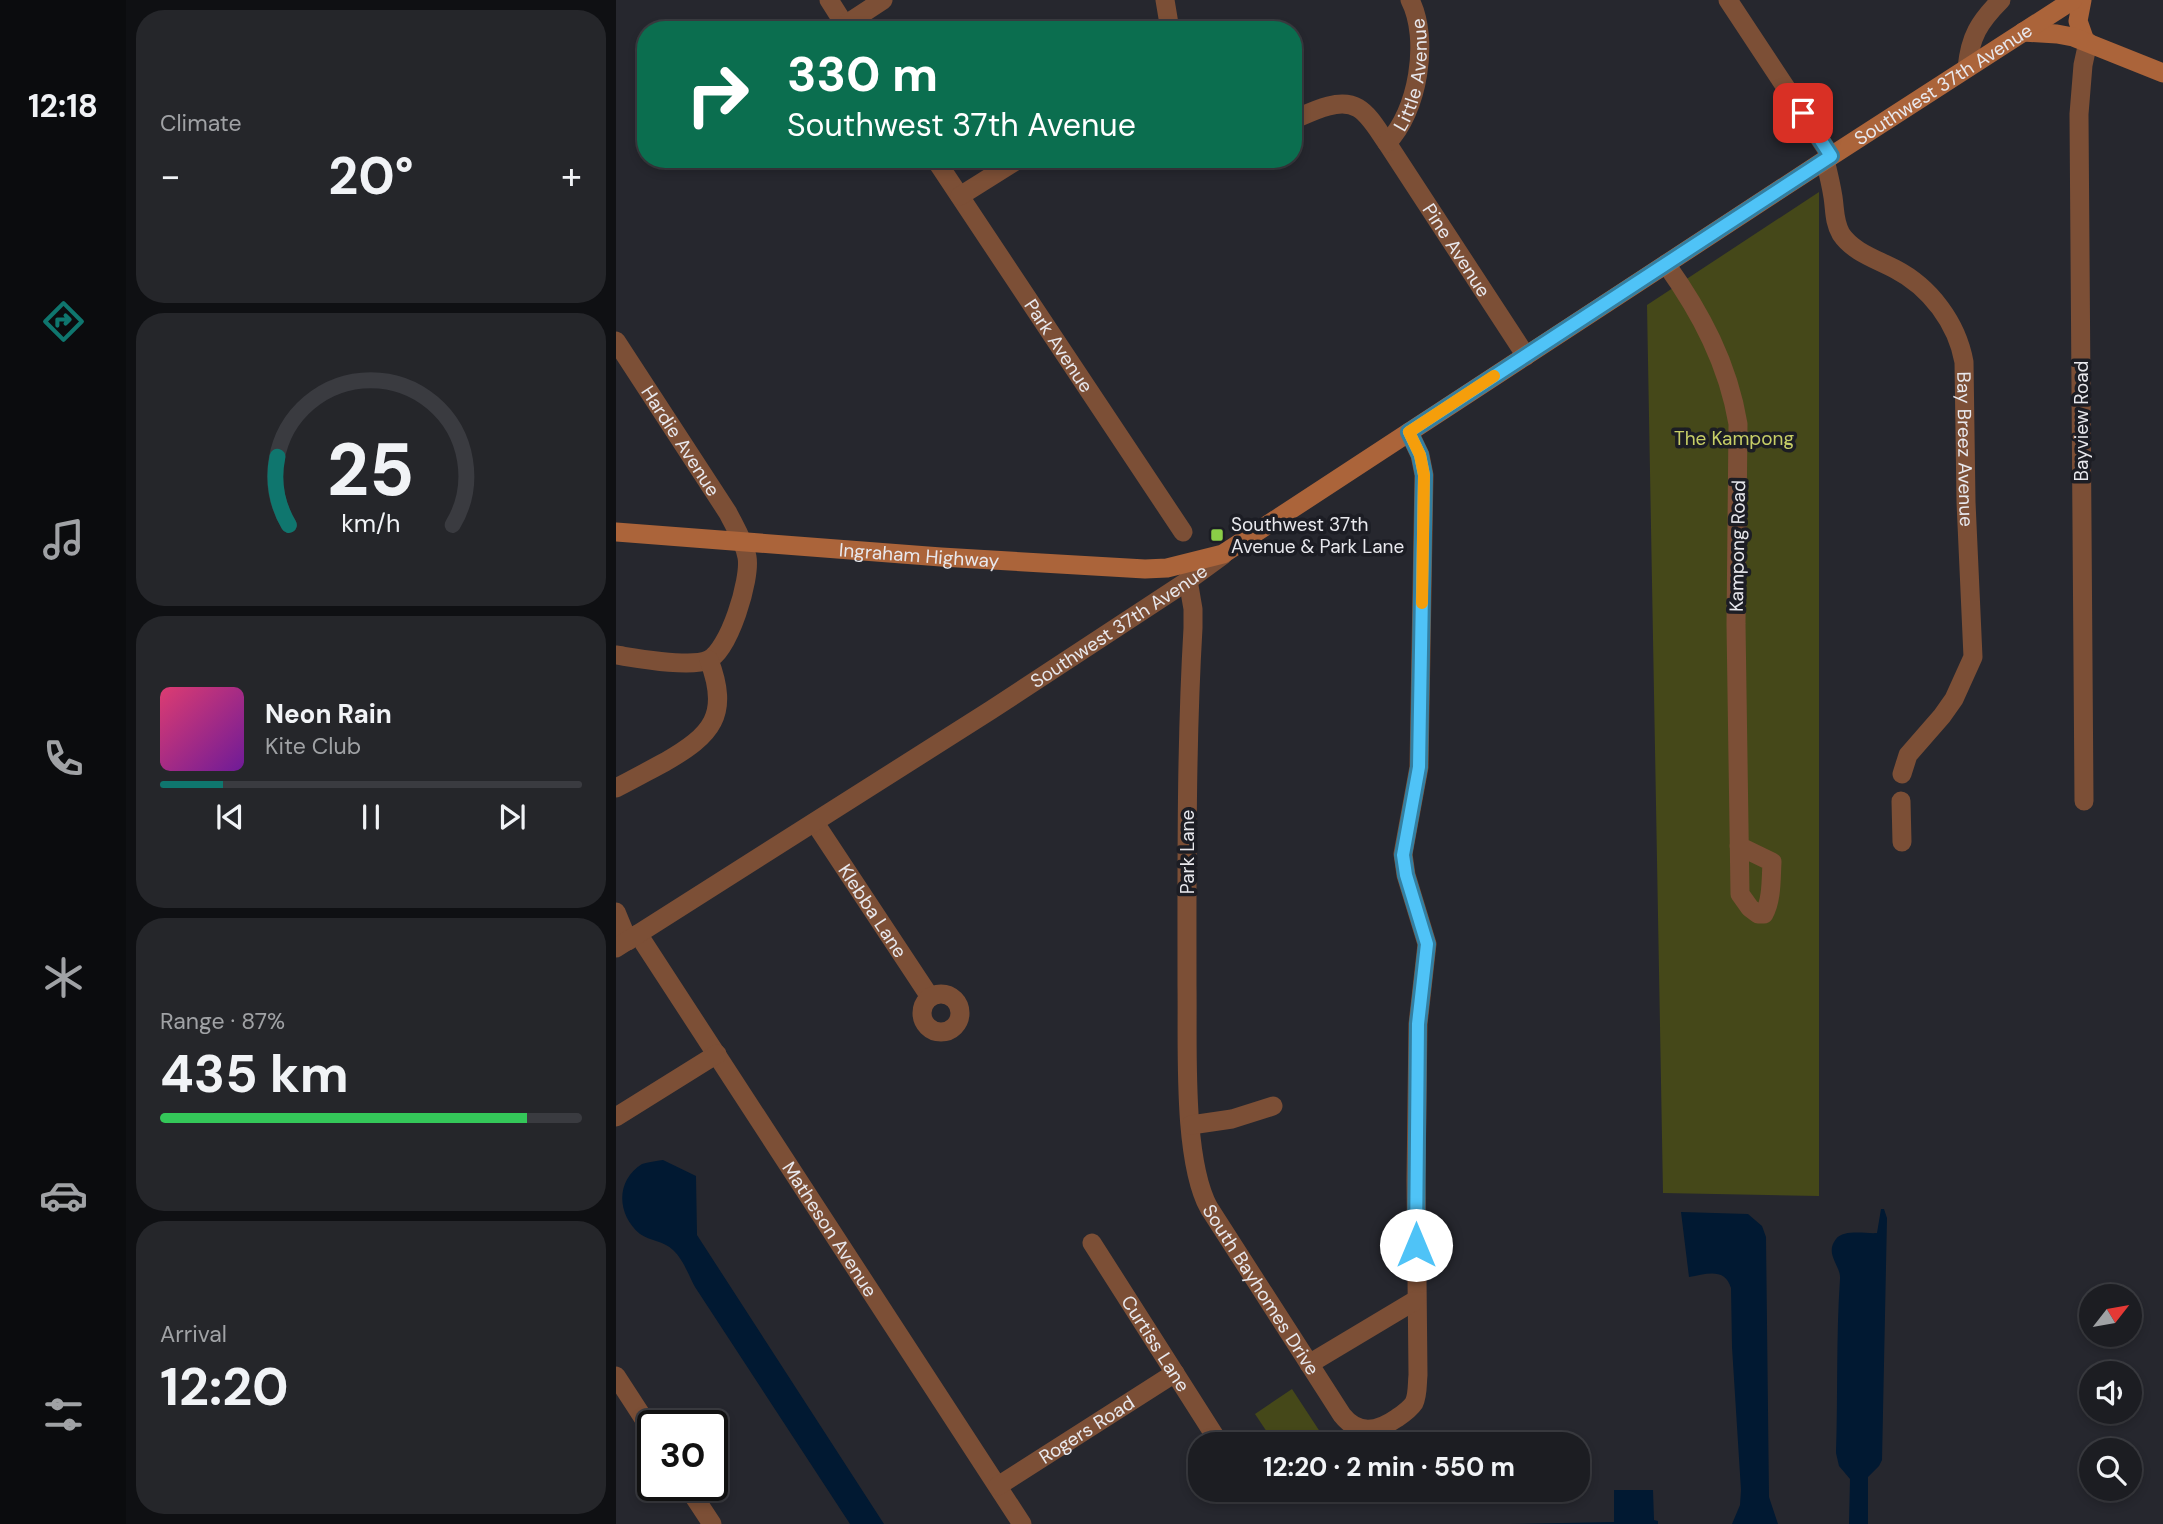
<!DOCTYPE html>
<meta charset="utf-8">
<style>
body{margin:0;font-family:"DM Sans",sans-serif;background:#25262a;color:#f1f3f6;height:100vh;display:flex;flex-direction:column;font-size:26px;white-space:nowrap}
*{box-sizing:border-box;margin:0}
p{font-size:23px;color:#a0a2a5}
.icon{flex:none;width:38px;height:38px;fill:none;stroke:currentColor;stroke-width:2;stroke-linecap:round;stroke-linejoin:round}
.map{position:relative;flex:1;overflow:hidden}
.side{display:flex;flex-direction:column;gap:10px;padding:10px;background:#0f1013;width:490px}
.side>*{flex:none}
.banner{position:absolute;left:21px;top:21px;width:665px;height:147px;border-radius:28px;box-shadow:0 4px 10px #0003,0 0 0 2px #3a3b40;background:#0b6e4f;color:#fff;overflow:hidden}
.needle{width:46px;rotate:59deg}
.controls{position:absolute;left:1463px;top:1284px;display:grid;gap:14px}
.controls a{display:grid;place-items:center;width:63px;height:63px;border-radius:50%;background:#1c1d22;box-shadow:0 4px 10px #0003,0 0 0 2px #3a3b40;font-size:35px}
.speed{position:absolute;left:21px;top:1410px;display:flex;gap:14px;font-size:35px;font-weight:700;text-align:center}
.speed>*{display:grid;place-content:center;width:91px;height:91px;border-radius:50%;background:#1c1d22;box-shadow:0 4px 10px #0003,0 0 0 2px #3a3b40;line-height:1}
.speed .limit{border:4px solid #111;border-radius:10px;background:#fff;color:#111}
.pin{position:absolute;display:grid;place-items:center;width:60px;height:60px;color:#fff;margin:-30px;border-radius:14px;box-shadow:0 4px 10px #0006}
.me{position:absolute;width:77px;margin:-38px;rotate:0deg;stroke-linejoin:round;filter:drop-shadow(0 0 5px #0008)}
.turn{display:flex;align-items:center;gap:24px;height:147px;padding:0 35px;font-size:32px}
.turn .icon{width:91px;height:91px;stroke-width:2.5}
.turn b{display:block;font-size:49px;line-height:60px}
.big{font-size:52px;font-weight:700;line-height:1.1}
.side .card{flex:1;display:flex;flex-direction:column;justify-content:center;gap:10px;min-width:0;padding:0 24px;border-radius:28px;background:#25262a}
.side .dial{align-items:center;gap:0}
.dial svg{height:182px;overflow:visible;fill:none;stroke:#3a3b40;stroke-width:7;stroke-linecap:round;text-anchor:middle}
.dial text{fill:#f1f3f6;stroke:none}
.song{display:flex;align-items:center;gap:21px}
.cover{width:84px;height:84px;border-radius:10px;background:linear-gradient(135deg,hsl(340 70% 55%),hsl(280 70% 35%))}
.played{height:7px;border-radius:4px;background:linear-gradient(90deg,#0f766e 15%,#3a3b40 15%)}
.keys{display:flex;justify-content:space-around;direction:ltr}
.heat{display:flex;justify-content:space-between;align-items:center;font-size:38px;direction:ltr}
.charge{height:10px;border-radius:5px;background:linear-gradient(90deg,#34c759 87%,#3a3b40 0)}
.trip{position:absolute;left:572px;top:1432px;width:402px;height:70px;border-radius:28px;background:#1c1d22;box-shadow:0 4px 10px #0003,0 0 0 2px #3a3b40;font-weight:700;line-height:70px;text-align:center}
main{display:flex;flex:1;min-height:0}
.menu{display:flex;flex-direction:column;width:126px;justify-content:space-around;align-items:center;background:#0b0c0e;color:#a0a2a5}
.menu .icon{width:49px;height:49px}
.menu .active{color:#0f766e}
.menu b{font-size:32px;color:#f1f3f6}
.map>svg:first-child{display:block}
</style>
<main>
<nav class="menu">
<b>12:18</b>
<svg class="icon active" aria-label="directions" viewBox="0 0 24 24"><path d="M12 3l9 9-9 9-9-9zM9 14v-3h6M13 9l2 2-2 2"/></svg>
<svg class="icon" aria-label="music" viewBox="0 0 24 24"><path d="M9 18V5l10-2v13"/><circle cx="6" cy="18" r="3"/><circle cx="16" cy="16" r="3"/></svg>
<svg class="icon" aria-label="phone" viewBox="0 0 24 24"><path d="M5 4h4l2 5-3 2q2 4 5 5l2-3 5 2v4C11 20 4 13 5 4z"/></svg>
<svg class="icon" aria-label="climate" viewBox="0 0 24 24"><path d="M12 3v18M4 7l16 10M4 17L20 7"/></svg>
<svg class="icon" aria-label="car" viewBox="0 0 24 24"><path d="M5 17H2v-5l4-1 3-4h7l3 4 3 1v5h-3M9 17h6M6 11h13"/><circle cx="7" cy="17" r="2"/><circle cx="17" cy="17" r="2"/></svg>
<svg class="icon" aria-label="filters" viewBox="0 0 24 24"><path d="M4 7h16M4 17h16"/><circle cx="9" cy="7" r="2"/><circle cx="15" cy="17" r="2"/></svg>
</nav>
<section class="side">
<div class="card"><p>Climate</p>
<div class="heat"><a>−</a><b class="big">20°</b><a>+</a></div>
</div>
<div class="card dial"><svg viewBox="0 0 100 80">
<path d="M14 69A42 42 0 1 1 86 69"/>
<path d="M14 69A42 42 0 0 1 9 39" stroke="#0f766e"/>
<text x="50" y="56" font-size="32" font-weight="700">25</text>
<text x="50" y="72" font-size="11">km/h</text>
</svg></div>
<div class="card">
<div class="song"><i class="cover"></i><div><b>Neon Rain</b><p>Kite Club</p></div></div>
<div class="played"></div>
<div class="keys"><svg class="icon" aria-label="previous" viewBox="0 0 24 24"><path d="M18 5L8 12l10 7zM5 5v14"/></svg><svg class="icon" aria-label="pause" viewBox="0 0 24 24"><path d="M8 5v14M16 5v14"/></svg><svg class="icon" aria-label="next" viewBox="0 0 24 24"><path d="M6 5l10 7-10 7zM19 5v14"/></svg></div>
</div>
<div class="card"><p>Range · 87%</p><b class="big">435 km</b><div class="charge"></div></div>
<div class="card"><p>Arrival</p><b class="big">12:20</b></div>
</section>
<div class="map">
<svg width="1547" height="1524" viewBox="0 0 1547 1524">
<rect width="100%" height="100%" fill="#26272e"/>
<path fill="#454819" d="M1203 192V1196L1047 1193 1031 305Z
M676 1389 712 1444H659L639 1414Z"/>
<path fill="#011932" d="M47 1160 80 1176 81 1235 268 1524H234L79 1287C73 1276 67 1259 57 1250 48 1241 34 1241 24 1234 0 1214 0 1180 26 1164 32 1162 40 1161 47 1160Z
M1265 1209H1268L1271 1218 1266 1460 1263 1466 1252 1477V1524H1233L1234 1479 1223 1466 1220 1453C1222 1395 1220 1337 1224 1279 1225 1265 1208 1254 1220 1239 1228 1229 1250 1234 1261 1233Z
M1065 1212 1132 1214 1146 1226 1150 1237 1153 1497 1162 1524H1116L1124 1505 1125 1490 1116 1347 1115 1288C1109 1267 1090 1274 1073 1277Z
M998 1490H1037L1038 1520 1042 1521V1524H893L998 1522Z"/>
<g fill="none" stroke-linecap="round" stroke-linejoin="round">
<g stroke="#7c4f36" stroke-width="19">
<path d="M213 0 232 30"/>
<path d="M549 0 554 30"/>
<path d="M1112 0 1215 156"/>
<path d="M229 25 267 0"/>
<path d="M1351 68C1354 37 1363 22 1385 0"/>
<path id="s1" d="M677 120C695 112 723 97 742 108 754 115 763 132 771 143L910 356"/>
<path id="s2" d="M771 143C802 112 814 39 794 0"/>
<path id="s3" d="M319 159 567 532"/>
<path id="s4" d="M1209 160C1212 172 1215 184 1217 197 1219 210 1218 222 1225 234 1237 252 1260 259 1279 269 1314 287 1341 323 1348 362L1350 502 1357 657 1338 699 1326 716 1292 755 1286 774"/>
<path d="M344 196 403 159"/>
<path d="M1050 264C1085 313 1112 364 1122 424L1120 624 1124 894 1134 908 1142 914H1148C1156 900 1155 878 1156 862L1123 846"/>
<path id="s5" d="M0 341 112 513C119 527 128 541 131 557 135 579 113 651 92 660 74 668 20 658 0 655"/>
<path id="s6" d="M572 580 577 609V628C570 747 571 867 571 986 572 1043 566 1159 593 1208L726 1415C742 1435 761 1432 781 1418 787 1414 794 1409 798 1403 802 1395 801 1384 802 1375L800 1180 802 1024 811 944 790 875 787 854 803 767 808 475 804 455 793 432"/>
<path d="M0 788C16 780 32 771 49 762 96 735 114 715 93 660"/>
<path d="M1285 801 1286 842"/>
<path d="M1468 801 1463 114 1467 65 1472 42"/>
<path id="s7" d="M199 823 314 997"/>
<path d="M0 912 12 941"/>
<path id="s8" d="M22 934 406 1524"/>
<circle cx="325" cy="1013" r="19"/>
<path d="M0 1117 101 1054"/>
<path d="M575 1125 616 1119 657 1106"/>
<path id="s9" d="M476 1243 604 1444"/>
<path d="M693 1364 800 1300"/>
<path d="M0 1376 37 1433"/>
<path d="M71 1486 96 1524"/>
<path id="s10" d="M382 1486 559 1373"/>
</g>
<path stroke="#7c4f36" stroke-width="19" id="s11" d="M0 948 375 710 570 582 607 555"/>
<g stroke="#ab643a" stroke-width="19">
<path d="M1466 0 1462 21 1469 41"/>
<path d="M1407 32 1441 34 1457 37 1547 73"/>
<path id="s12" d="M0 532 325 557 529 569 551 568 607 554 1209 160 1457 0"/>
</g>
</g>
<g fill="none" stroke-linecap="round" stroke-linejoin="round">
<defs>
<path id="route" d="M800 1245 802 1024 811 944 790 875 787 855 803 767 808 475 804 455 793 432 1215 156 1187 113"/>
</defs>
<use href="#route" stroke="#337fa1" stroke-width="18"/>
<use href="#route" stroke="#4fc3f7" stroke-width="12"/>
<path stroke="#f59e0b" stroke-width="12" d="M806 603 808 475 804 455 793 432 878 376"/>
</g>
<rect fill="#8ace47" stroke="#1c1d24" stroke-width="2.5" x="594" y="528" width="14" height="14" rx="3.5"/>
<g text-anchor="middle" stroke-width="7" stroke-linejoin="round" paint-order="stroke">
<g font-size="19" fill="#e8e8ed" stroke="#1c1d24">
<text dy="7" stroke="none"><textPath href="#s2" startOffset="75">Little Avenue</textPath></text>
<text dy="7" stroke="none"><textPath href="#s12" startOffset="1470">Southwest 37th Avenue</textPath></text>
<text dy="7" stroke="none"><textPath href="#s1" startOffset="242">Pine Avenue</textPath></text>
<text dy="7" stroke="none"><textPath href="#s3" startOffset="224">Park Avenue</textPath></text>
<text transform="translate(1465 421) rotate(-90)" y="7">Bayview Road</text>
<text dy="7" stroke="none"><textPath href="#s5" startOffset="119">Hardie Avenue</textPath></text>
<text dy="7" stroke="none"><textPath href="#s4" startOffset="348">Bay Breez Avenue</textPath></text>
<text transform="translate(1121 546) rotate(-89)" y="7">Kampong Road</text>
<text dy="7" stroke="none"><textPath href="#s12" startOffset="304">Ingraham Highway</textPath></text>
<text dy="7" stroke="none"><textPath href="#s11" startOffset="597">Southwest 37th Avenue</textPath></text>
<text transform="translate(571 852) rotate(-90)" y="7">Park Lane</text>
<text dy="7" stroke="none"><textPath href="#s7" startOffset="105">Klebba Lane</textPath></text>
<text dy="7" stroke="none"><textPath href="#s8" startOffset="352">Matheson Avenue</textPath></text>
<text dy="7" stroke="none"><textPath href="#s6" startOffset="728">South Bayhomes Drive</textPath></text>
<text dy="7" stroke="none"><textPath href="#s9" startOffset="119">Curtiss Lane</textPath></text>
<text dy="7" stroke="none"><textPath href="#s10" startOffset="105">Rogers Road</textPath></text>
</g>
<g font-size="19" fill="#c7ce67" stroke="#1c1d24">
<text x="1118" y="445">The Kampong</text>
</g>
<g font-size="19" fill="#e8e8ed" stroke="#1c1d24" text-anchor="start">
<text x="615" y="531">Southwest 37th<tspan x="615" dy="22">Avenue &amp; Park Lane</tspan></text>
</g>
</g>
</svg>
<div class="controls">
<a><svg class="needle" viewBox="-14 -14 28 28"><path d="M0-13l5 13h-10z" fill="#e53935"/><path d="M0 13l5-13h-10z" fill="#a0a2a5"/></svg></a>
<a><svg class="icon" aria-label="sound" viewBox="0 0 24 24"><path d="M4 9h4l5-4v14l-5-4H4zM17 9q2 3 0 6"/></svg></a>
<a><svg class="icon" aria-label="search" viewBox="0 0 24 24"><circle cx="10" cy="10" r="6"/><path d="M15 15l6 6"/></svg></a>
</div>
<div class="speed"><div class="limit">30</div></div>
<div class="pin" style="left:1187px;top:113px;background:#d93025"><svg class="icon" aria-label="arrive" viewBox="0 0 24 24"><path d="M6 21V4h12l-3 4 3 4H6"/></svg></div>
<svg class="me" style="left:800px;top:1245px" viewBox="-20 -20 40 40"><circle r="19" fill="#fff"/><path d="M0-13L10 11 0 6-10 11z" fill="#4fc3f7"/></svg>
<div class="trip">12:20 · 2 min · 550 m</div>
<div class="banner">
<div class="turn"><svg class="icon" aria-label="right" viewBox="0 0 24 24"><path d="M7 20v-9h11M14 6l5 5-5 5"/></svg><div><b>330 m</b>Southwest 37th Avenue</div></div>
</div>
</div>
</main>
